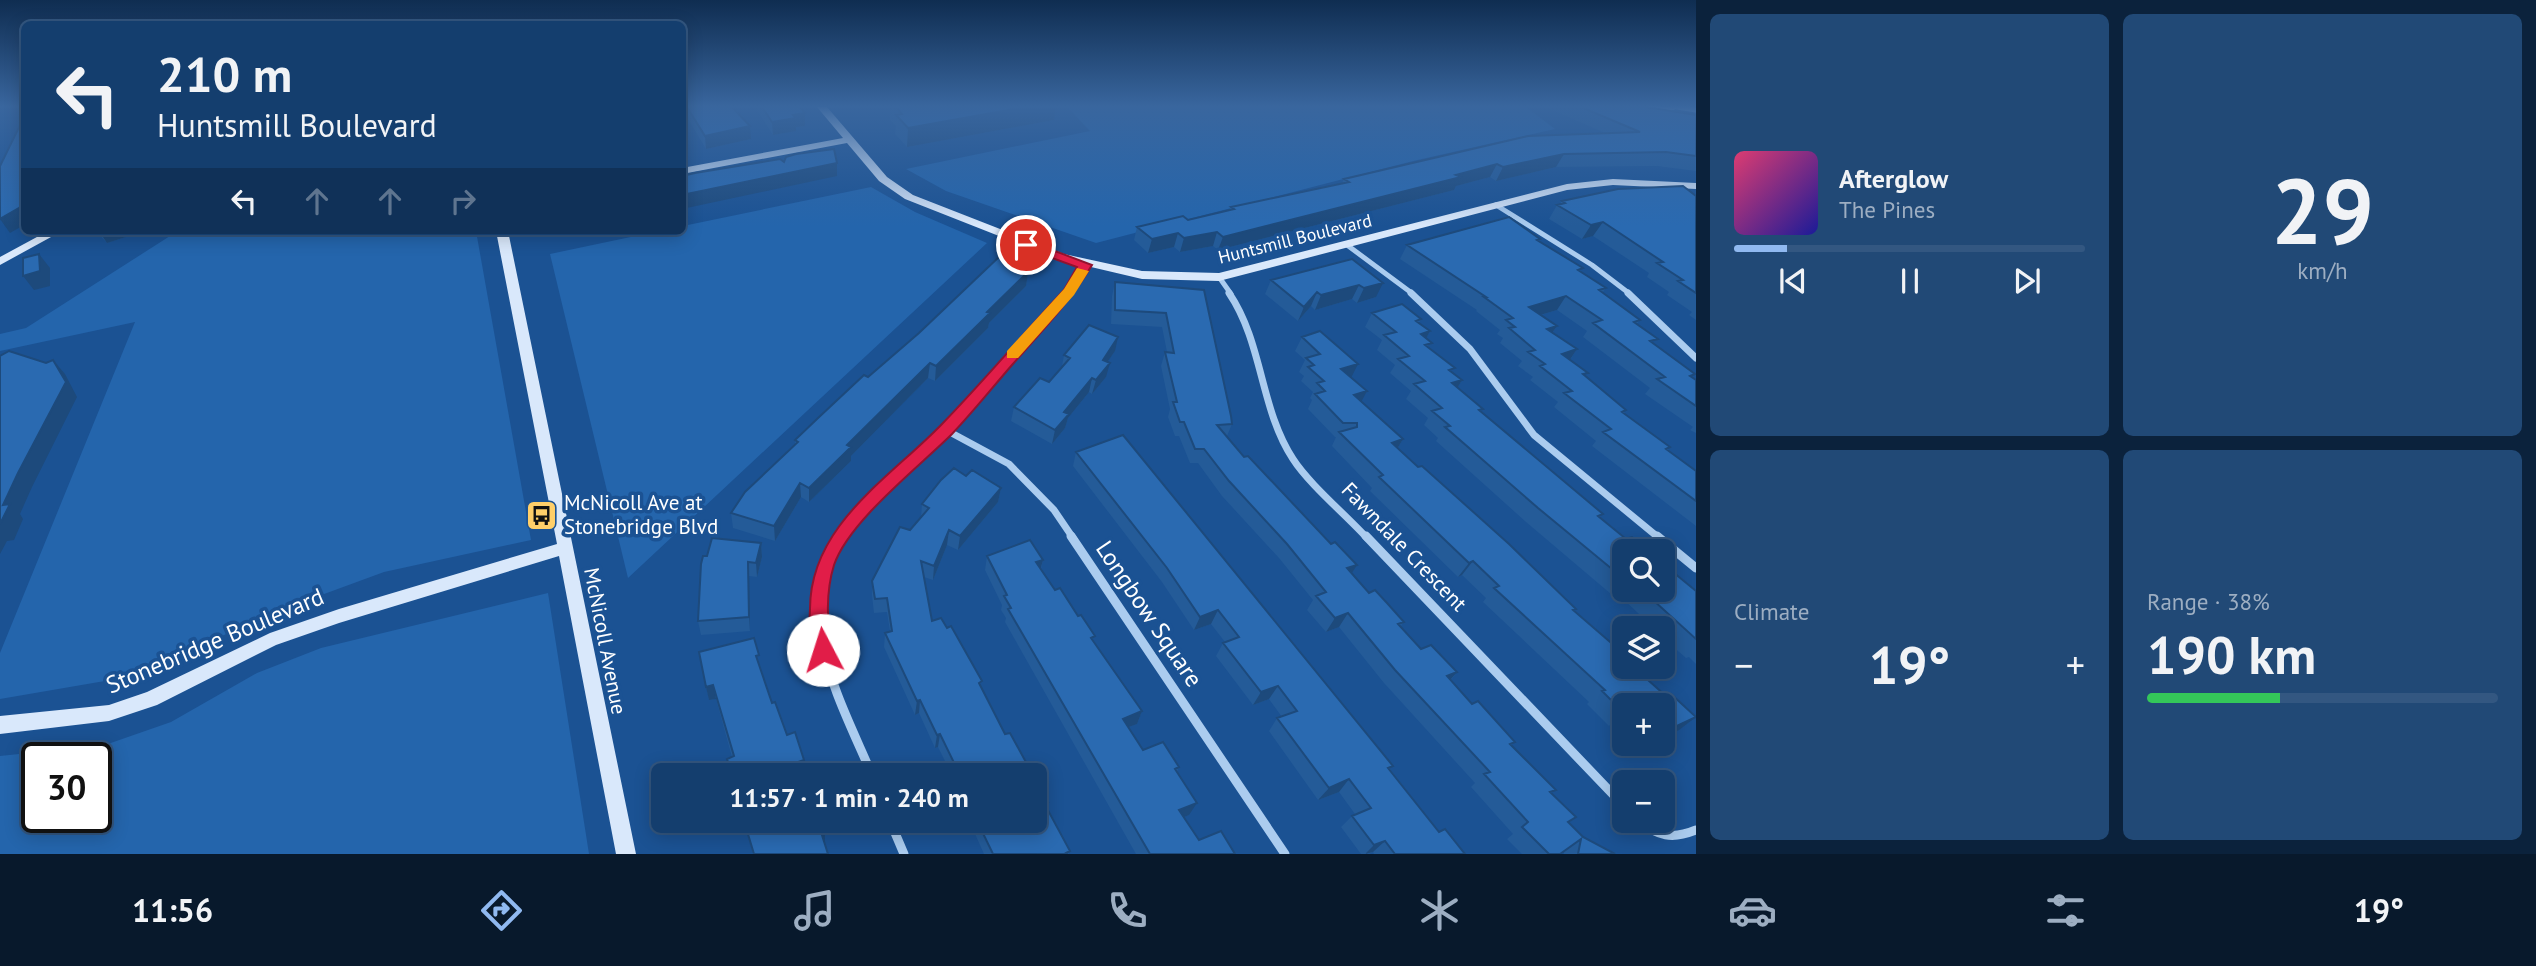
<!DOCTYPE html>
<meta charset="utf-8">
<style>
body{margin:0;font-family:"PT Sans",sans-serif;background:#214976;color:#f1f3f6;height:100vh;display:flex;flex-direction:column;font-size:26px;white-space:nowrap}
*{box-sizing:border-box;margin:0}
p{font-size:23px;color:#9daec2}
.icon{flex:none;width:38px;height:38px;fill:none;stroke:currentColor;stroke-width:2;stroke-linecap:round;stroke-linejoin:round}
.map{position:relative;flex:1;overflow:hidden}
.details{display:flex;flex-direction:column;gap:14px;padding:14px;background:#0b223c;width:840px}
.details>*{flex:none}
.hud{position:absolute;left:21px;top:21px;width:665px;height:214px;border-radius:10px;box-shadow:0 4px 18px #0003,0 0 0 2px #335781;background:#143e6e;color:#f1f3f6;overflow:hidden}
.fabs{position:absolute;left:1612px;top:539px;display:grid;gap:14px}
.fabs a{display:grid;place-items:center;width:63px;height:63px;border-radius:10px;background:#143e6e;box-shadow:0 4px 18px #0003,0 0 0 2px #335781;font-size:35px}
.speed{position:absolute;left:21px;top:742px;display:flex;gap:14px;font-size:35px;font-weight:700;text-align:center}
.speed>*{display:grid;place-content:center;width:91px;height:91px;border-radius:50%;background:#143e6e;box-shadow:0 4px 18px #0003,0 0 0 2px #335781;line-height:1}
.speed .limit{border:4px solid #111;border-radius:10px;background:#fff;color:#111}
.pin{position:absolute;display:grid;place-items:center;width:60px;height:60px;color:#fff;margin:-30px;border:4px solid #fff;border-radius:50%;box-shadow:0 2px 7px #0007}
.me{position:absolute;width:77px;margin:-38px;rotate:355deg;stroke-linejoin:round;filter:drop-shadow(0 0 5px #0008)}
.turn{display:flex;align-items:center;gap:24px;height:147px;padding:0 21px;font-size:32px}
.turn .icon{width:91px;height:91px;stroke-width:2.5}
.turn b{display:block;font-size:49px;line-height:60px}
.lanes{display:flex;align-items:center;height:66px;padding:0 21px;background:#0003;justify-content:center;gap:35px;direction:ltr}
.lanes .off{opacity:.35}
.big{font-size:52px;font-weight:700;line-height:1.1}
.details .widget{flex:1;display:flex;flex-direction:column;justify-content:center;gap:10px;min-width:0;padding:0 24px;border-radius:10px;background:#214976}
.details .dial{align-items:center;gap:0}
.dial b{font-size:91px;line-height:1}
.song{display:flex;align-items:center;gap:21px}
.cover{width:84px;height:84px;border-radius:10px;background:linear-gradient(135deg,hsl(340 70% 55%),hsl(240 70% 35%))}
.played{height:7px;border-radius:4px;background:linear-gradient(90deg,#90b9f0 15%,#335781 15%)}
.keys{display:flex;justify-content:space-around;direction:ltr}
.heat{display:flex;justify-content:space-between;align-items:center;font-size:38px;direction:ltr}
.charge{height:10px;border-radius:5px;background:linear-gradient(90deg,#34c759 38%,#335781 0)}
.details .tiles{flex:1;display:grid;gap:14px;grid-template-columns:repeat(2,1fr)}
.trip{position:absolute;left:651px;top:763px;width:396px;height:70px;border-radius:10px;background:#143e6e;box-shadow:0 4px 18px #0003,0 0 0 2px #335781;font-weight:700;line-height:70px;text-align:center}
.menu{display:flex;height:112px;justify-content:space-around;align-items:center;background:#08192c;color:#9daec2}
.menu .icon{width:49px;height:49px}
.menu .on{color:#90b9f0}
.menu b{font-size:32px;color:#f1f3f6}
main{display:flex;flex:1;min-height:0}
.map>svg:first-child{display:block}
</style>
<main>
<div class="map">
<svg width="1696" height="854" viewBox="0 0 1696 854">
<rect width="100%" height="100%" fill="#1b5293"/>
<path fill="#2465ac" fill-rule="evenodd" d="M1067 107H1526L1555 129 1413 161 1096 243 946 191 906 169 1090 131Z
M871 187 915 212 987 243 628 578 550 254 659 231H682L683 226Z
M172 231H476L531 540 384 572 286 608 128 677 0 699V653L135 322 0 351V334L26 328 170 236Z
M548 593 589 854H0V756L105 745 171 722 257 673 321 648ZM37 758H96V817H37Z"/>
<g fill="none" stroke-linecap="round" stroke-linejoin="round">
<path stroke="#abccef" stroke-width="5" d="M1646 107 1668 110 1674 107
M1677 107 1696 110
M1496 205 1592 265 1630 294
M1347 245 1413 294
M1219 277 1231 294
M1067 294 1085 265"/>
<path stroke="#abccef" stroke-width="7" d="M1229 293C1263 343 1260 409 1293 459 1309 484 1346 515 1367 538
M1411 293 1470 349 1534 435 1659 538
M1628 293 1696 358
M946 430 1009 464 1054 510 1073 538
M841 538 878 493 946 430 1068 293"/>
<path stroke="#abccef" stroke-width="9" d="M842 536C785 605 843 706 872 775
M1071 536 1285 854
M1366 536 1624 806
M1657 536 1696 568
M890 821 904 854
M1638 821C1658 836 1672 840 1696 830"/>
<path fill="#d9e8fb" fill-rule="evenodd" d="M817 107H827L887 177 913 195 1064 254 1142 271 1219 273 1567 184 1613 179 1696 183V189L1613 185 1567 190 1219 281 1142 279 1057 259 905 199 879 181 847 143 682 174V168L843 138Z
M48 231H62L0 265V257Z
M496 231H508L636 854H616L559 556 339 623 276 645 157 705 109 721 0 734V716L109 705 147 692 270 633 339 609 557 544Z"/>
</g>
<path fill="#245b98" d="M682 107H732L751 139 706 149 682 109Z
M755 107H800L805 113V126L796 127V131L773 135Z
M890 107H1056L1054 120 907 147 895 134 896 126 890 120Z
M1545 107H1646L1696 115V171L1657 166 1556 167 1496 181 1490 177 1456 186 1454 190 1218 250 1213 246 1180 252 1174 247 1148 253 1134 240 1137 227 1188 220 1229 210 1231 207 1342 183 1344 179 1605 133Z
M1696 196V320L1689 315 1692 312 1667 295 1669 292 1647 277 1649 273 1593 236 1582 239 1549 219 1557 205 1560 204 1562 201Z
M96 231H134L130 232 132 235 107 243Z
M1539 241 1581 272 1606 288 1602 293 1640 320 1637 324 1654 344 1696 380V433L1690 430 1693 427 1645 394 1650 388 1583 337 1587 331 1557 310 1541 315 1557 326 1553 332 1577 349 1570 360 1585 376 1626 410 1624 413 1670 447 1668 450 1696 471V526L1592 446 1596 441 1554 407 1558 402 1530 380 1533 377 1518 366 1522 361 1500 343 1503 338 1497 334 1500 330 1476 311 1477 310 1400 259 1407 245Z
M1352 259 1376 297 1357 303 1352 299 1315 310 1311 306 1298 321 1265 294 1271 280Z
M1029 267 1026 286 989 323 988 328 935 381 928 378 851 456V461L809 502 801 497 775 541 733 528 731 513 795 445V440L868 377Z
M1115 282 1204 290 1232 424 1227 436 1244 457 1369 593 1404 622 1400 627 1421 649 1457 672 1451 680 1472 704 1515 742 1511 745 1552 793 1569 822 1583 837 1615 854H1564V851L1560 854H1522L1507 839 1513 834 1471 787 1475 783 1384 683 1339 627 1326 632 1307 610 1313 600 1279 558 1222 496 1198 463H1190L1179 436H1175L1168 417 1170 409 1161 366 1165 352H1167L1162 327 1111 324 1112 296Z
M1372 313 1421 319 1419 323 1430 331 1426 338 1429 348 1452 373 1462 380 1457 388 1481 412 1600 517 1624 551V590L1696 591V664L1689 657 1686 658 1662 637V628H1654L1622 598 1618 600 1526 522 1436 441 1438 438 1424 425 1428 418 1406 399 1411 391 1390 373 1395 365 1377 350 1382 340 1365 327Z
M1302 337 1351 378 1361 401 1403 439 1397 449 1640 672 1679 730 1624 705V733L1614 723 1609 726 1587 704 1589 702 1483 602 1486 598 1462 575 1458 577 1370 491 1372 488 1332 446 1336 437H1335L1308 409 1312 400 1310 398 1313 392 1301 381 1304 376 1299 372 1305 360 1295 351Z
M1115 351 1107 362 1106 377 1092 394 1089 392 1068 418 1065 428 1052 444 1011 421 1014 407 1049 382 1062 366 1064 355Z
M1076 452 1390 769 1439 832 1465 854H1374L1373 852 1369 854H1361L1341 827 1352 816 1355 814 1339 792 1318 800 1269 731 1277 718 1282 717 1269 699 1253 705 1216 656 1223 643 1225 642 1211 624 1194 630 1162 582 1073 466Z
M966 476 1001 488 998 502 958 550 947 545 933 580 924 577 932 621 947 628 981 687 1005 734 1033 775H952L938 747 935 748 919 713 915 715 884 647 885 633 890 631 887 612 874 613 872 595V581L910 530 921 518 922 504Z
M761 543 762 557 757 577 749 576 750 631 701 635 698 621 707 556Z
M987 556 1043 560 1041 569 1055 590 1093 640 1142 711 1137 724 1128 727 1143 750 1179 767 1177 772 1189 815 1184 817 1199 840 1235 854H1136L1005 622 1006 618 1001 610 1002 605 985 570Z
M699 652 760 669 772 703 805 772 796 775H731L727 759 732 757 716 699 709 700Z
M1635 744H1650L1640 748Z
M1048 802 1046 806 1069 854H984L972 827 974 821H1034Z
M744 821 825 830 824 842 828 854H753Z"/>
<path fill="#1d4a7c" d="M1025 107H1056L1054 120 907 147 908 128Z
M805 113V126L796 127V131L773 135 772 122 793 115Z
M750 126 751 139 706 149 705 136Z
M1564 154 1556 167 1496 181 1503 167Z
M837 163V176L682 209V195Z
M1497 164 1490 177 1456 186 1454 190 1218 250 1223 237Z
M24 205V225L10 233 0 219Z
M1603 222 1593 236 1582 239 1591 225Z
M99 231H134L130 232 132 235 107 243Z
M548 231H579L550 237Z
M1217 232 1213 246 1180 252 1184 238Z
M1178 233 1174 247 1148 253 1152 239Z
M39 254 50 268V286L34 290 23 276Z
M1029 267 1026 286 989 323 988 328 935 381 936 366Z
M1383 283 1376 297 1357 303 1364 288Z
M1359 285 1352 299 1315 310 1321 295Z
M1317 292 1311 306 1298 321 1304 307Z
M1566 296 1557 310 1520 321 1529 307Z
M1557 326 1547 340V329Z
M1430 331 1422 346 1421 334Z
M1118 337 1115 351 1099 374 1103 360Z
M1577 349 1567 364 1562 354Z
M53 360 65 374 77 397 32 487 20 514 23 519 14 540 7 541 0 554V524L3 505Z
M930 363 928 378 851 456V461L809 502V488L847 445Z
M1110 363 1106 377 1092 394 1096 380Z
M1358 364 1351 378 1341 369Z
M1092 378 1089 392 1068 418 1065 428 1052 444 1055 430 1064 412Z
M1462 380 1453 395 1452 383Z
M1367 391 1359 406 1354 395Z
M1403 439 1394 454 1392 443Z
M800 483 801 497 775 541 774 526Z
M1001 488 998 502 958 550 960 536Z
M949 530 947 545 933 580 934 566Z
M761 543 762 557 757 577 756 563Z
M1043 560 1039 574 1036 562Z
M1473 561 1462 575 1458 577 1469 563Z
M748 562 749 576 750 631 749 617Z
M1357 565 1348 579 1347 568Z
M1628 590H1631L1622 598 1618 600Z
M1218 610 1211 624 1194 630 1200 617Z
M1348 613 1339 627 1326 632 1335 618Z
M1457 672 1445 686 1447 676Z
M713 685 716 699 709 700 706 687Z
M1278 686 1269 699 1253 705 1261 692Z
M920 700 919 713 915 715 917 701Z
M1142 711 1137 724 1117 731 1123 719Z
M1624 713V715L1614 723 1609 726Z
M1696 717 1679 730 1662 738V733Z
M940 734 938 747 935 748 937 735Z
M804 760 805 772 796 775 792 764Z
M980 770 979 775H967Z
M1349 779 1339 792 1318 800 1329 788Z
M1197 803 1189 815 1172 822 1179 810Z
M825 830V842L821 843V832Z
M1385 841 1373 852 1365 854 1374 845Z"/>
<path fill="#2a6ab1" stroke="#1d4a7c" stroke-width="2" d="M687 107H732L750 126 705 136Z
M762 107H800L805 113 793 115 796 118 772 122Z
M896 107H1025L908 128 896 115 902 114Z
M1581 107H1646L1696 115V156L1666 152 1564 154 1503 167 1497 164 1456 175 1461 177 1223 237 1217 232 1184 238 1178 233 1152 239 1137 227 1183 216 1188 220 1234 209 1231 207 1349 182 1344 179 1528 136 1640 132Z
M24 117V205L0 219V166Z
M834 149 837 163 682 195V176L695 173 780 159 784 162 786 157 796 154Z
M1683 186 1696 196V293L1678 281 1683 280 1657 263 1663 262 1603 222 1591 225 1557 205 1565 203 1562 201 1618 189Z
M1509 217 1540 239 1537 240 1583 268 1578 270 1606 288 1599 290 1640 320 1634 322 1658 339 1650 341 1695 374 1690 376 1696 380V406L1657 379 1665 377 1593 323 1602 320 1566 296 1529 307 1557 326 1547 329 1577 349 1562 354 1588 373 1583 374 1626 410 1622 412 1670 447 1666 449 1696 471V501L1603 432 1611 429 1564 393 1572 391 1540 366 1545 364 1528 352 1535 350 1509 328 1515 327 1506 320 1513 318 1484 297H1486L1407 245Z
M39 254 40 271 23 276V258Z
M1001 255 1029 267 1025 271 1028 272 987 312 990 313 936 366 930 363 847 445 851 447 809 488 800 483 774 526 731 513 745 492 798 442 795 440 817 419 864 375 868 377 919 333Z
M1352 259 1383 283 1364 288 1359 285 1321 295 1317 292 1304 307 1271 280Z
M1115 282 1204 290 1231 416 1232 424 1217 425 1244 457 1248 456 1331 544 1335 542 1357 565 1347 568 1369 593 1375 590 1387 603 1404 622 1398 624 1421 649 1431 645 1457 672 1447 676 1472 704 1478 701 1515 742 1510 744 1556 790 1550 792 1576 817 1568 822 1583 837 1615 854H1578L1581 839 1560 854H1549L1522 827 1528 822 1484 774 1490 772 1395 670 1348 613 1335 618 1316 596 1326 592 1287 544 1229 481 1204 449H1195L1184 422H1180L1173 402H1177L1165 352 1174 353 1166 313 1115 310Z
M1402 304 1421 319 1416 321 1430 331 1421 334 1432 343 1425 345 1455 368 1449 370 1462 380 1452 383 1483 409 1479 410 1603 514 1598 516 1626 539 1632 537 1649 551H1624V579L1538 508 1445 427 1450 426 1432 411 1442 408 1414 384 1425 381 1398 359 1409 356 1384 335 1396 332 1372 313Z
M1089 325 1118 337 1103 360 1110 363 1096 380 1092 378 1064 412 1069 414 1055 430 1014 407 1040 378 1049 382 1070 358 1064 355Z
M1320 331 1358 364 1341 369 1367 391 1354 395 1403 439 1392 443 1418 467 1422 466 1509 544 1576 609 1573 610 1624 654V667H1639L1643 670 1639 672 1666 696 1671 694 1696 717 1662 733V705H1624V713L1602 691 1605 690 1494 588 1499 586 1473 561 1469 563 1379 477 1383 475 1339 432 1357 427V423H1343L1315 394 1325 391 1317 383 1324 381 1308 367 1314 365 1306 358 1320 354 1302 337Z
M9 351 46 363 53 360 66 382 18 473 3 505 10 504 0 524V356Z
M1123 435 1393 766 1388 768 1439 832 1445 829 1465 854H1395L1385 841 1374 845 1352 816 1371 808 1349 779 1329 788 1277 718 1297 711 1278 686 1261 692 1223 643 1239 637 1218 610 1200 617 1167 568 1076 452Z
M954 468 966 476 972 470 1001 488 960 536 949 530 934 566 921 561 932 621 941 618 947 628 951 626 982 681 979 683 1005 734 1010 733 1033 775H983L980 770 967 775H960L940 734 937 735 920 700 917 701 885 633 892 631 887 598 875 599 872 581 900 527 910 530 929 508 922 504 941 480Z
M712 538 761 543 756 563 748 562 749 617 698 621 701 564 703 556H707Z
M1030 540 1043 560 1036 562 1055 590 1060 588 1078 616 1081 615 1095 636 1091 638 1142 711 1123 719 1143 750 1163 742 1179 767 1175 769 1197 803 1179 810 1199 840 1221 831 1235 854H1150L1008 609 1011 608 1004 596 1007 595 987 556Z
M1662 563 1696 591V639L1642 590H1662Z
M754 638 759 655 756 656 772 703 775 702 787 735 795 732 804 760 792 764 796 775H732L727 759 734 756 713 685 706 687 699 652Z
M1034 777 1048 802 1044 803 1070 851 1066 853 1067 854H993L977 821H1034Z
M744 821H821L825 830 821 832 828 854H754Z"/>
<linearGradient id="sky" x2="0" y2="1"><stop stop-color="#0f2d51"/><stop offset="0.47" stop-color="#39669e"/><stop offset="1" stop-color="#39669e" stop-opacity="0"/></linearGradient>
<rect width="1696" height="226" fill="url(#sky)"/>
<path fill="#e11d48" stroke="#92132f" stroke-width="2" d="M1022 242H1031L1092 265C1070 302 1040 333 1012 365 992 388 973 412 952 434 919 467 849 521 834 565 826 591 826 624 833 650L830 656 823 658 816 656C809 640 809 625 810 609 810 525 890 478 942 424 984 381 1023 334 1064 290L1077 267 1022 247Z"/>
<path fill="#f59e0b" d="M1077 268 1089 271 1074 295 1018 358H1007V351L1064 289Z"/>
<defs>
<symbol id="bus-square" viewBox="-11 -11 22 22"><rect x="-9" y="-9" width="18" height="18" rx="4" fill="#ffcf69" stroke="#1b5293"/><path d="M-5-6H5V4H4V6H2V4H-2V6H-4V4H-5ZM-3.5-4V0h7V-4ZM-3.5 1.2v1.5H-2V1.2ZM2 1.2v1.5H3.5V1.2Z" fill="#111"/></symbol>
</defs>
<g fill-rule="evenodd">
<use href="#bus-square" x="524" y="498" width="35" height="35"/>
</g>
<g text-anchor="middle" stroke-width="7" stroke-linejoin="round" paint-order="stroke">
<g font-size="18" fill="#fff" stroke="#1b5293">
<text transform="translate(1295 239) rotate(-14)" y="6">Huntsmill Boulevard</text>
</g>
<g font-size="21" fill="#fff" stroke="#1b5293" text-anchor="start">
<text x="564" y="510">McNicoll Ave at<tspan x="564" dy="24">Stonebridge Blvd</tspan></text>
</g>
<g font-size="21" fill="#fff" stroke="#1b5293">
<text transform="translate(1404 547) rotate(46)" y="7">Fawndale Crescent</text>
<text transform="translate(605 641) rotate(79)" y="7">McNicoll Avenue</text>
</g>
<g font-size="24" fill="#fff" stroke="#1b5293">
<text transform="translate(1149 614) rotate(56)" y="8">Longbow Square</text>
<text transform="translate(215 641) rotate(-23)" y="8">Stonebridge Boulevard</text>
</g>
</g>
</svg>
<div class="fabs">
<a><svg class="icon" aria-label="search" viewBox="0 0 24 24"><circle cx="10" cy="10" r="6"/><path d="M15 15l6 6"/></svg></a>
<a><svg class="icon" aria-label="layers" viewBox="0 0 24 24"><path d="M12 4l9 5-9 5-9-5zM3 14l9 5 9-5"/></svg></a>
<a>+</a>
<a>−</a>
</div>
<div class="speed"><div class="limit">30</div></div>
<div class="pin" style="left:1026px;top:245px;background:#d93025"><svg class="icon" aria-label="arrive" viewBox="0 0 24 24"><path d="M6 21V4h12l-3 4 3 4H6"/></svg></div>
<svg class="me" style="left:823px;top:650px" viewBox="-20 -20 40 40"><circle r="19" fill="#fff"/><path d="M0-13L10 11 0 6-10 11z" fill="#e11d48"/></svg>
<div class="trip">11:57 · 1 min · 240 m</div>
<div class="hud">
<div class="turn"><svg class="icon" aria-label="left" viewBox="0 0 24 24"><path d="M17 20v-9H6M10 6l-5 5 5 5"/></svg><div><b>210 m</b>Huntsmill Boulevard</div></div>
<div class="lanes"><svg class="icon" aria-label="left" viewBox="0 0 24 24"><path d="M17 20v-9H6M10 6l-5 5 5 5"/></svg><svg class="icon off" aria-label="ahead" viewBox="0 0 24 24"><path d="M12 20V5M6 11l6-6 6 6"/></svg><svg class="icon off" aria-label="ahead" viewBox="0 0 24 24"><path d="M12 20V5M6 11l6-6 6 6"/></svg><svg class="icon off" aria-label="right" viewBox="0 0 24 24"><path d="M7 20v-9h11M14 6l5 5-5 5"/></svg></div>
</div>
</div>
<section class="details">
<div class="tiles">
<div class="widget">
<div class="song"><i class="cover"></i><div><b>Afterglow</b><p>The Pines</p></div></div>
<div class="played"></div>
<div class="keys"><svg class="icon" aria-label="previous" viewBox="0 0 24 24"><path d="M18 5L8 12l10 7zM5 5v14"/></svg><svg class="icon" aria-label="pause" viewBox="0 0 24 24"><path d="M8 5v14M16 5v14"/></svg><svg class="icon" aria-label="next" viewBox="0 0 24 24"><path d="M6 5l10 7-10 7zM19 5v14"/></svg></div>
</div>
<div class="widget dial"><b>29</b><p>km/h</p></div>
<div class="widget"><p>Climate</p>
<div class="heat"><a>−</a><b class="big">19°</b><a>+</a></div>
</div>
<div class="widget"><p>Range · 38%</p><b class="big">190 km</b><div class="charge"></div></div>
</div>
</section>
</main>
<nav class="menu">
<b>11:56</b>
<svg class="icon on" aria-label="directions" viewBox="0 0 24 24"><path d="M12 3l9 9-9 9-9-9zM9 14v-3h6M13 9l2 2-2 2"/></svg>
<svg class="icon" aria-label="music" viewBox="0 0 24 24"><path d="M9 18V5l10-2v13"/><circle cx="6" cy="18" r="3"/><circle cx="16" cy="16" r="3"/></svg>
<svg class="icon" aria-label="phone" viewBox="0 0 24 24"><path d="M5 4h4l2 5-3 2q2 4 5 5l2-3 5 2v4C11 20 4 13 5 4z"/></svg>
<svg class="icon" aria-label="climate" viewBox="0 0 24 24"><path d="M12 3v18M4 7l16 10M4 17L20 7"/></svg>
<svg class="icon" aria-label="car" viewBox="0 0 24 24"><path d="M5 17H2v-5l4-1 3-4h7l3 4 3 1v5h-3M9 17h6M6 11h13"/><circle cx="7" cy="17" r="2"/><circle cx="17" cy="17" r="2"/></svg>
<svg class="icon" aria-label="filters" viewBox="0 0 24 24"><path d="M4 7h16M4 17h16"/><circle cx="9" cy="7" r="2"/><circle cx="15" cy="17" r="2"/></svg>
<b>19°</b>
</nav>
